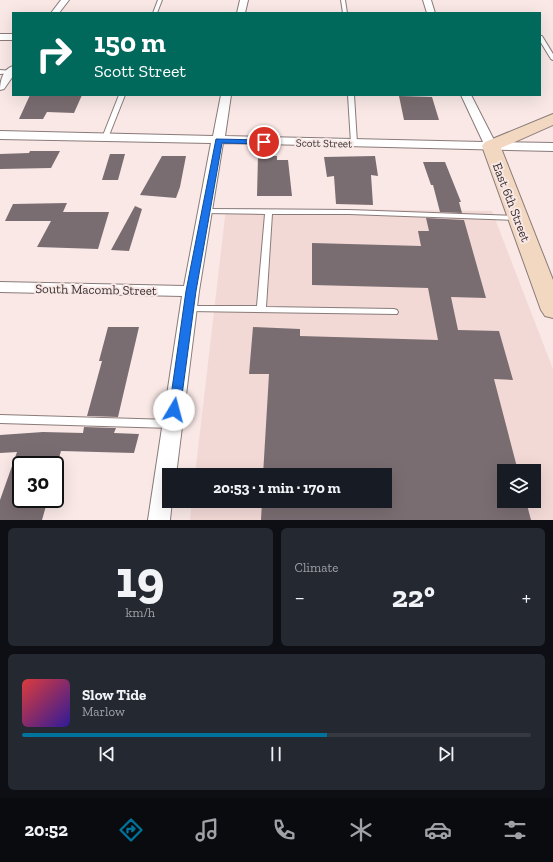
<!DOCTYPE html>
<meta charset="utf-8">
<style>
body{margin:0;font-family:"Zilla Slab",serif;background:#242831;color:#f1f3f6;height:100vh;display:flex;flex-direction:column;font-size:15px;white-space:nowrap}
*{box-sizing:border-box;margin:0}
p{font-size:13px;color:#9ea1a6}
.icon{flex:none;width:22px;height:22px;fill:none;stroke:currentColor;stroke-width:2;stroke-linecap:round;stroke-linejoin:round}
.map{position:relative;height:520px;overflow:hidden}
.details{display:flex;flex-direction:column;gap:8px;padding:8px;background:#0d0f14;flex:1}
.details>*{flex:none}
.guide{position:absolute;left:12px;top:12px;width:529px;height:84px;border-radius:0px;box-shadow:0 4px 16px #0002;background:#00695c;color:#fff;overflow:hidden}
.controls{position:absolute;left:497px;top:464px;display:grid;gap:8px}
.controls a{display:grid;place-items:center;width:44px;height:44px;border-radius:0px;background:#171b24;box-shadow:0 4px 16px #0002;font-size:20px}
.speed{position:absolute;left:12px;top:456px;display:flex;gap:8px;font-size:20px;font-weight:700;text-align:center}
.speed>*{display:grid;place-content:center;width:52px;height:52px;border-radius:50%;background:#171b24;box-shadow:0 4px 16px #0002;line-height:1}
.speed .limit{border:2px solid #111;border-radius:6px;background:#fff;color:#111}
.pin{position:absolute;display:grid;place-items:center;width:34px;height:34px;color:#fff;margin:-17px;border:2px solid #fff;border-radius:50%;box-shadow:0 1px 4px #0007}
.me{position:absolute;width:44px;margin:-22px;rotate:8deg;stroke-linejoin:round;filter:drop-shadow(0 0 3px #0008)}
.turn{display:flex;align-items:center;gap:14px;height:84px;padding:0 16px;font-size:18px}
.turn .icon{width:52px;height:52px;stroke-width:2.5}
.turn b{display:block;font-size:28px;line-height:34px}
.big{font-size:30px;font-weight:800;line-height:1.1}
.details .widget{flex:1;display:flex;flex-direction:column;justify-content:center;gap:6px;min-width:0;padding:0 14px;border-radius:6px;background:#242831}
.details .dial{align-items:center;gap:0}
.dial b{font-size:52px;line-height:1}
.song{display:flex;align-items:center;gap:12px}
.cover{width:48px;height:48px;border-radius:6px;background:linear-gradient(135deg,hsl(0 70% 55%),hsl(250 70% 35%))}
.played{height:4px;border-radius:2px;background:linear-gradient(90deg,#00739d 60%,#363941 60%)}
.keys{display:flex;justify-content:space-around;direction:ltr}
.heat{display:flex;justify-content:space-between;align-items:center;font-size:22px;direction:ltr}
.details .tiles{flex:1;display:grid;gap:8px;grid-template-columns:1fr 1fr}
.widget:last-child{grid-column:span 2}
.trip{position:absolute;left:162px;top:468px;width:230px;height:40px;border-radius:0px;background:#171b24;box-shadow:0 4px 16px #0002;font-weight:800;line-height:40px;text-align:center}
.tabs{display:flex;height:64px;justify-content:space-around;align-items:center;background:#090b0e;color:#9ea1a6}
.tabs .icon{width:28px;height:28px}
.tabs .selected{color:#00739d}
.tabs b{font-size:18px;color:#f1f3f6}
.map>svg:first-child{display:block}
</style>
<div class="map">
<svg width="553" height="520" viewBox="0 0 553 520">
<rect width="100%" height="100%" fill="#f9e8e6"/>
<path fill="#f2d9d6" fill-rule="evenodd" d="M226 208 492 211 553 369V520H190L192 501H385V475H195ZM504 471H534V501H504Z"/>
<path fill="#7a6d71" d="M30 95H82L74 113 47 112 43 119H19Z
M399 96 432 97 439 120H404Z
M30 151H60L51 168 0 169V154L29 153Z
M110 154H125L118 180H102Z
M162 156H186L180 187 176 198 140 195Z
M258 156H277V160H288L292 196H257Z
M375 156 378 176 371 175 373 205 336 204 334 176 327 177 324 157Z
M423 162H445L461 202H459L462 213 440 212 433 185H431Z
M67 203 63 212H109L98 249 37 247 51 221H5L13 204Z
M135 206 142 209 129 251 111 250Z
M426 218 464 220 486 298 451 297 458 330 499 331 513 380 494 379 518 471H504V501H526L531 520H261L262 501H385V475H263L269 374H249L253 327 300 329V336L438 340 428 288 312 285V243L421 246 418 231H429Z
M108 327H139L118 417 87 416 102 361H99Z
M84 427 116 428 114 433 139 434 134 453 61 451 57 465H21V499H48L42 520H0V500L17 452 0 453V435L43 432 83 433Z"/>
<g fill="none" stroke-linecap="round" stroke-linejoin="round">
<defs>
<path id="lane" d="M158 0H162L157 13H153Z
M341 0H345L347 13H343Z
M540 36H542L553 54V60L551 59 540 41Z
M0 70 13 71V73L0 74Z
M119 95H125L108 138 105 140 103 139 102 138Z
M348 95H354L357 143 354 145 351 143Z
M203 209 349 210 517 216 521 218 517 220 349 214H272L266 307 394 309 397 310 398 312 397 314 189 311 185 308 186 306H257L265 214 206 213H203L202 211Z
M0 415 172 420 176 421 177 424 176 427 172 428 0 423Z"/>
<path id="street" d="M61 0H69L59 13H51Z
M240 0H248L245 13H237Z
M423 0H431L435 13H427Z
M0 34H13V40H0Z
M13 66V76L4 89 0 90C0 81 3 69 13 66Z
M221 95H231L225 136 483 142 461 95H471L495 142 553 143V151L223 143 199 291 176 475H169V501H172L170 520H148L182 296 0 292V282L184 286 211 143 0 139V131L213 136Z"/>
<path id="secondary" d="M553 114V125L501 148 553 280V318L545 316 541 310 482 146 485 142Z"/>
</defs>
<use href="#lane" stroke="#897b79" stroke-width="2"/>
<use href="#street" stroke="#897b79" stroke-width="2"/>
<use href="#secondary" stroke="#897b79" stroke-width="2"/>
<use href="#lane" fill="#fff" fill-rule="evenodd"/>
<use href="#street" fill="#fff" fill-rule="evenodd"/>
<use href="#secondary" fill="#f2d8c1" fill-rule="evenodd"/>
</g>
<path fill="#1a73e8" stroke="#114b97" d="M216 139 264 140 267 142 264 144 222 143 196 291 180 410 178 413 174 414 170 413 169 410 186 291Z"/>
<g text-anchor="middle" stroke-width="4" stroke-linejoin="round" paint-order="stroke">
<g font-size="11" fill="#373130" stroke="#f9e8e6">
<text transform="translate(324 143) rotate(1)" y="4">Scott Street</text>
</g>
<g font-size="13" fill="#373130" stroke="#f9e8e6">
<text transform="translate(512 202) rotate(69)" y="5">East 6th Street</text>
<text transform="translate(96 289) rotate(1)" y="5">South Macomb Street</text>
</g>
</g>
</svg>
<div class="controls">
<a><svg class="icon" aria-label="layers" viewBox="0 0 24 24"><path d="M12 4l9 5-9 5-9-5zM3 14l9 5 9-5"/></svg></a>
</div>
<div class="speed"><div class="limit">30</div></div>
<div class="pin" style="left:264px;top:142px;background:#d93025"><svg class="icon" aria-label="arrive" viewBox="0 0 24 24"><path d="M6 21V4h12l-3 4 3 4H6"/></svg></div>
<svg class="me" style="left:174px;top:410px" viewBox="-20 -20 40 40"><circle r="19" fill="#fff"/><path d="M0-13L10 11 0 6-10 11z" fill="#1a73e8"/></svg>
<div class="trip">20:53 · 1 min · 170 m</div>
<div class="guide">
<div class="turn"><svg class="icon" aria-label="right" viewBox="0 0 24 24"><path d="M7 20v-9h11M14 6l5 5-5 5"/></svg><div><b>150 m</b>Scott Street</div></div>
</div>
</div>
<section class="details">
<div class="tiles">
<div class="widget dial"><b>19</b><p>km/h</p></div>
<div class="widget"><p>Climate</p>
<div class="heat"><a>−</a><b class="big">22°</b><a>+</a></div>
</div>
<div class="widget">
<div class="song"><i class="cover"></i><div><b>Slow Tide</b><p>Marlow</p></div></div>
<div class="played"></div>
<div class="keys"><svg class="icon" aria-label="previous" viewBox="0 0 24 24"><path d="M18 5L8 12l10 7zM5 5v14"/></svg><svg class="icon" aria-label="pause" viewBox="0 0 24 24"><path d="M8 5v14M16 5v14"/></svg><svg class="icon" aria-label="next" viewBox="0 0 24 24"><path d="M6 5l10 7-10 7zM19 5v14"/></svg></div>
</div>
</div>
</section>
<nav class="tabs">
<b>20:52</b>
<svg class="icon selected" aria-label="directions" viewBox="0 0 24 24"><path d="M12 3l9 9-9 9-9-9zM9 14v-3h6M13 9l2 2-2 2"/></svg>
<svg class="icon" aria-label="music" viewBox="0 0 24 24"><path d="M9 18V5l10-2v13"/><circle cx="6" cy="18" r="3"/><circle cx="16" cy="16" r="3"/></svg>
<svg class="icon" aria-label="phone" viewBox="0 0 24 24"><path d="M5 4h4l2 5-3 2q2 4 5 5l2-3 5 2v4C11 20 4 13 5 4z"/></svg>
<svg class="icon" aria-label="climate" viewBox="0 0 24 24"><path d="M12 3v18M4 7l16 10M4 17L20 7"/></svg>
<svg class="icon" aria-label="car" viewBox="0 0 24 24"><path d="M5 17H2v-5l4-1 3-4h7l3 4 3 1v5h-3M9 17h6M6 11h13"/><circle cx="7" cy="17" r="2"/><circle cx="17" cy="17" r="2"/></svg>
<svg class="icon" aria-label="filters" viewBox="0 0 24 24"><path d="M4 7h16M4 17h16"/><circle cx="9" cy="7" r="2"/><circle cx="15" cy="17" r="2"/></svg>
</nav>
